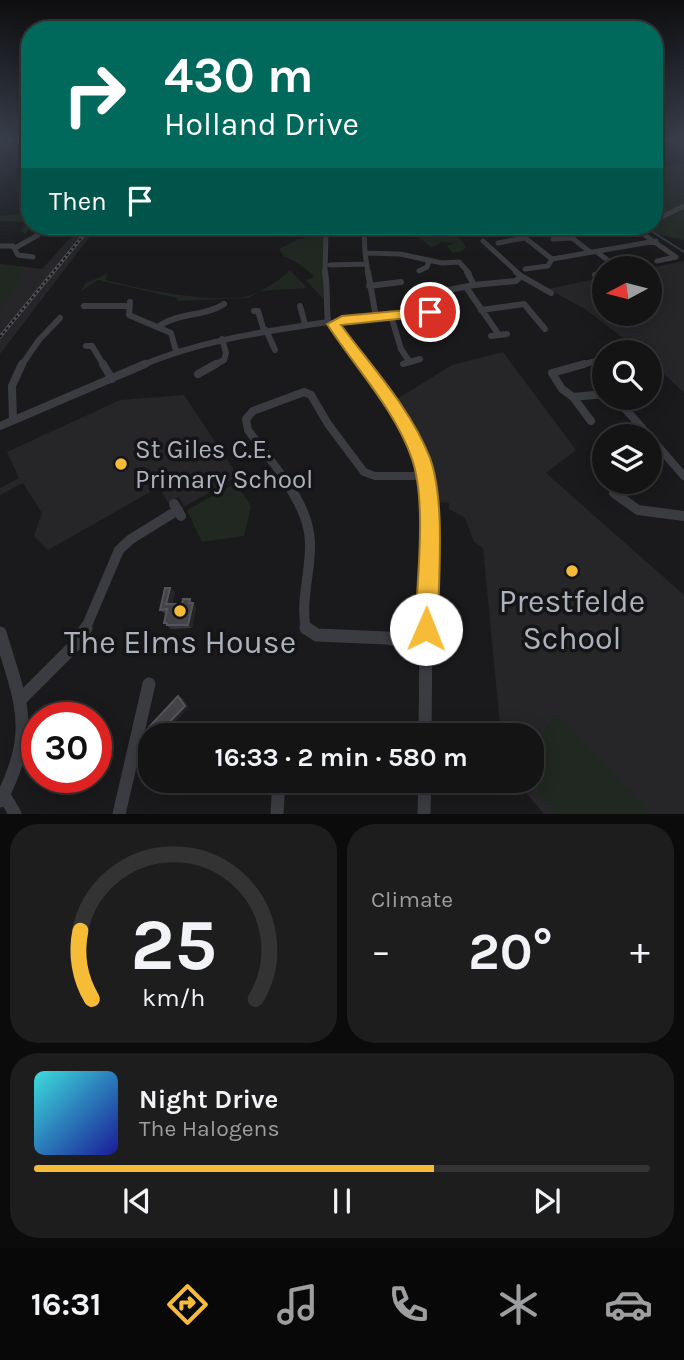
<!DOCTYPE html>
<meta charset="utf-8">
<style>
body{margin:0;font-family:Karla,sans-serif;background:#1d1d1e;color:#f1f3f6;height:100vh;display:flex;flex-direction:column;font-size:26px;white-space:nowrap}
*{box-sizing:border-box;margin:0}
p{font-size:23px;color:#9d9ea0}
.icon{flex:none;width:38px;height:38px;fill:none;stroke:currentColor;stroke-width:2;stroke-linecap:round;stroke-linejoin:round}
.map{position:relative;height:814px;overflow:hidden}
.drawer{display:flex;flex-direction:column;gap:10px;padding:10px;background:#0b0b0c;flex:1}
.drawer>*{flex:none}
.guide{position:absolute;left:21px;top:21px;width:642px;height:214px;border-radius:28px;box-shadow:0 4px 18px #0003,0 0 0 2px #333334;background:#00695c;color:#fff;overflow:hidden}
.needle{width:46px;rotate:263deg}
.buttons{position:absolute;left:592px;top:256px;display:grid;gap:14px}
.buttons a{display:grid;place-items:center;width:70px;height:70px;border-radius:50%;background:#141415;box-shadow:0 4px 18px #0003,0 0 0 2px #333334;font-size:35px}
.speed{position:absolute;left:21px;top:702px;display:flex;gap:14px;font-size:35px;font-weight:700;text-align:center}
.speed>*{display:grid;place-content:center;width:91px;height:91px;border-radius:50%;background:#141415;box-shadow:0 4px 18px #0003,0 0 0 2px #333334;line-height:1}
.speed .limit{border:10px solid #d22;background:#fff;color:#111}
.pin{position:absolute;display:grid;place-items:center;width:60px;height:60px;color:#fff;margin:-30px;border:4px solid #fff;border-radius:50%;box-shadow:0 2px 7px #0007}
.me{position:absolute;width:77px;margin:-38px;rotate:1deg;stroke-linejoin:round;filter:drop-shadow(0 0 5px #0008)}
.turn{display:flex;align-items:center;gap:24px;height:147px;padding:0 28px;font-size:32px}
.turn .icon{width:91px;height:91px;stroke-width:2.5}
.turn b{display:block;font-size:49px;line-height:60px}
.then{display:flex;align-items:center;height:66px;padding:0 28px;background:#0003;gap:14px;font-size:26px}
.big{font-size:52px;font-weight:700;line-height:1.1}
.drawer .tile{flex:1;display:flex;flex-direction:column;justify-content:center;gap:10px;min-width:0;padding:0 24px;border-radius:28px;background:#1d1d1e}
.drawer .dial{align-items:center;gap:0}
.dial svg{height:182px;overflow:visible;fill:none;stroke:#333334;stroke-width:7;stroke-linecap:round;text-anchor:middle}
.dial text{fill:#f1f3f6;stroke:none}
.song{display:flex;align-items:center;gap:21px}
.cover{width:84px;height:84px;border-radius:10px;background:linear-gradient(135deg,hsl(180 70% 55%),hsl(240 70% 35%))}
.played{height:7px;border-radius:4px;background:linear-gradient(90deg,#f6bc38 65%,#333334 65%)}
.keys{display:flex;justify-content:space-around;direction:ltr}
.heat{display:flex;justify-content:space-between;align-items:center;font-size:38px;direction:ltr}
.drawer .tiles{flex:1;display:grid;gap:10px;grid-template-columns:1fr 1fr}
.tile:last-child{grid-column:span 2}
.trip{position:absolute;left:138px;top:723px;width:406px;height:70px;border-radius:28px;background:#141415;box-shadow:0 4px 18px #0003,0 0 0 2px #333334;font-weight:700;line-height:70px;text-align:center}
.menu{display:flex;height:112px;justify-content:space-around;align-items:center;background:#080808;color:#9d9ea0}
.menu .icon{width:49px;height:49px}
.menu .selected{color:#f6bc38}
.menu b{font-size:32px;color:#f1f3f6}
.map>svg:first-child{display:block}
</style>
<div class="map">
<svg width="684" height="814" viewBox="0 0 684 814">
<rect width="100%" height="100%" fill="#1a1a1c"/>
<path fill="#262629" d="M81 226H98L0 354V264L42 269Z
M684 261V393L649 360V352H641L585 309 548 289 604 277V313H649V268Z
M503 352 576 450 546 473 684 595V814H544L516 781 532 780V735H501L483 548 474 542 465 518 449 509V503L436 502 435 474 425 447 414 423 397 399 452 365Z
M184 395 238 476 184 507 179 497 168 503 159 487 48 550 34 536 42 513 23 483 0 495V488L19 478 7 452 120 400Z"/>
<path fill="#202821" d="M684 163V204L655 219V168Z
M684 209V240L656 234 647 228Z
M30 213V226H81L72 234H44L51 227 29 229 25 234 21 231 28 222 0 221V216Z
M454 231 466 247 462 251 453 253 447 246 454 243 439 242 440 244 431 247 417 236Z
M319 234 324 235 326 297 323 299 306 280 314 277C310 271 292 258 284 257L279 249 299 239Z
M0 264 25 267 0 310Z
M290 270 307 288 260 291 249 298 177 301V298L98 280 80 292 86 283 107 274 106 280C139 289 215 304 248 296 262 292 280 280 290 270Z
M236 483 251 506 244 536 202 542 187 510Z
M556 713 650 814H558L530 781 532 747Z"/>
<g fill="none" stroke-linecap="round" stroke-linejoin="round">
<path stroke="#2f3941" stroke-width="2" d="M648 229 684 252"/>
<path stroke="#3b3c41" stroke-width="5" d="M654 221 684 206
M364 226 365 253 400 254 442 263 459 262 469 273
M510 226 552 259 656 241
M568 226 572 238 590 252
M633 227 676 257 657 261
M516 230 535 226
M569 230 597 231 636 226
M553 239 572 238
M483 241 518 273
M498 243 524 238
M0 246H13L18 255 33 257
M15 248 38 235
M597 252 618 268
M365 253 368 273
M330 265 365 264
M525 269 548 266 552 259
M419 271 427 267 429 261
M325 273 326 232"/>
<path stroke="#3b3c41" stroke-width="6" d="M325 272C328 289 326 304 328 322
M368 272 376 317
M595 275 604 273
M521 276 551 293
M474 285 516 281 521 276 516 272
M369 286 401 282
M466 287 499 335
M130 302 129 315 171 333 176 351
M84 306H128
M300 306 305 324
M481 310 524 304 545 329
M254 311H258L264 331
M391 316 401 349 409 361
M328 322 333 324 366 366
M333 324 342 320 431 312 439 306 443 291 474 285 467 272
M159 326C180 312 204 317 224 304
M266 330 275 350
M491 336 507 334
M86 346H92L104 366
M403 364 420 359
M21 366 39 340 60 318
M140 366C201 340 263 332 328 322
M213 366 224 360 226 353 222 339
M577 366 604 359"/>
<path stroke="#3b3c41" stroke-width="8" d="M103 364 112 379
M365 364C392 400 419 438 427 483
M584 364 552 373 562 389 573 397 604 394
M198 374 216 364
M573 397 591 421
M615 397 684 476
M13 420 12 386 22 364
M0 426 145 364
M288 483 248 430 246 419 253 411 304 392 311 395 328 424 364 472 375 476H426"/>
<path stroke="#3b3c41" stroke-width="10" d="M286 481C298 500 309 519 310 542 311 572 300 600 306 630
M614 493 638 510 684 516
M174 504 181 516
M85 630 119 550 131 539 178 510
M426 630 429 518 427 481"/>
<path stroke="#3b3c41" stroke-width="13" d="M306 628 317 635 387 638 426 645
M0 633C21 702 37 733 0 801
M20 700 77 643 86 628
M425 735 426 628
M4 795 15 814
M119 814 149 684
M277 814 279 780
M424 814 425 780"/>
<defs>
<path id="rail" d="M0 337 91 226"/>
</defs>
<use href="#rail" stroke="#4e5056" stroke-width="3.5"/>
<use href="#rail" stroke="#151517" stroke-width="2" stroke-dasharray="2.5" stroke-linecap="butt"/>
</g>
<path fill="#36363a" d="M175 592 172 604H182L190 599 196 607 192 628 171 629 164 623 166 613H164L160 610Z"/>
<path fill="#252528" d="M170 588 175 592 171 608 166 604Z
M190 599 196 607 192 628 188 625Z
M178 696 183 698 189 707 163 735H157Z"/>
<path fill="#434348" stroke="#53555a" stroke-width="2" d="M165 588H170L166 604H182L183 599H190L189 603H193L188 625H167V623H164L167 609 160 610Z
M178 696 185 706 157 735H154L149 727Z"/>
<linearGradient id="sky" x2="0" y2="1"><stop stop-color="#0e0e0f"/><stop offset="0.55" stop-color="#383e4b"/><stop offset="1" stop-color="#383e4b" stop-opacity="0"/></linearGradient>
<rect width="684" height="254" fill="url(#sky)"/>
<path fill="#f6bc38" stroke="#a07a24" stroke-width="2" d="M430 308 437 312 435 315 341 325C372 367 411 409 430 458 446 502 438 581 438 629L434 637 426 640 418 637 415 629C417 581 427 502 412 459 396 411 354 366 327 324L342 316Z"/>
<g fill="#f6bc38" stroke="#151517" stroke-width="2.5">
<circle cx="121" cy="464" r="7"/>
<circle cx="572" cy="571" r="7"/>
<circle cx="180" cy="611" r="7"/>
</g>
<g text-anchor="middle" stroke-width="7" stroke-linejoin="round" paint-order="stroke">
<g font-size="26" fill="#acb1bc" stroke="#151517" text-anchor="start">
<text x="135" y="458">St Giles C.E.<tspan x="135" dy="30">Primary School</tspan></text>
</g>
<g font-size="32" fill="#acb1bc" stroke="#151517">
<text x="572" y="612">Prestfelde<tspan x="572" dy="37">School</tspan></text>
<text x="180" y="653">The Elms House</text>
</g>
</g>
</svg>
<div class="buttons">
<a><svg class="needle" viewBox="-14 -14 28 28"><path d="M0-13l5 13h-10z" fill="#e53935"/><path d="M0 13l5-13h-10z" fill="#9d9ea0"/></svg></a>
<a><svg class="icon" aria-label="search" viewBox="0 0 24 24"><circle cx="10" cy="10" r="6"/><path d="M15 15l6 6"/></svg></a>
<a><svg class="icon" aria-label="layers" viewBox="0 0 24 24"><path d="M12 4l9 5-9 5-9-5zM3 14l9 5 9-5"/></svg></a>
</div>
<div class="speed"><div class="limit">30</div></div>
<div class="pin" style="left:430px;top:312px;background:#d93025"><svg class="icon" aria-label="arrive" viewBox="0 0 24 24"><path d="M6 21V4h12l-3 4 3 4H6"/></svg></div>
<svg class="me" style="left:426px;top:629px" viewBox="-20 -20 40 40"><circle r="19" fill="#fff"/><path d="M0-13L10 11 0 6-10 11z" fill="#f6bc38"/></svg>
<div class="trip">16:33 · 2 min · 580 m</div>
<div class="guide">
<div class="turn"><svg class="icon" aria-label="right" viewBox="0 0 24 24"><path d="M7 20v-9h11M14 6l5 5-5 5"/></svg><div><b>430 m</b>Holland Drive</div></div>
<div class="then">Then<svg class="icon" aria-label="arrive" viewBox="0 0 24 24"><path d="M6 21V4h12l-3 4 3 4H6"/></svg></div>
</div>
</div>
<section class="drawer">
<div class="tiles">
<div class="tile dial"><svg viewBox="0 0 100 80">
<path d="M14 69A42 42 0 1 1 86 69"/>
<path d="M14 69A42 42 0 0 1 9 39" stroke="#f6bc38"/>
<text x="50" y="56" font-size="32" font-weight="700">25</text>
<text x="50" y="72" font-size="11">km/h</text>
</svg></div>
<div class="tile"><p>Climate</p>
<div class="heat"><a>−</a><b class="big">20°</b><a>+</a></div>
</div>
<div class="tile">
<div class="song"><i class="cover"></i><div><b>Night Drive</b><p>The Halogens</p></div></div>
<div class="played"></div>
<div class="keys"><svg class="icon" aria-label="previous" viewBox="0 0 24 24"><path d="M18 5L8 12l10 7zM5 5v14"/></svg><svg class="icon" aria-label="pause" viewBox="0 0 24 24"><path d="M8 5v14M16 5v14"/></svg><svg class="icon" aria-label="next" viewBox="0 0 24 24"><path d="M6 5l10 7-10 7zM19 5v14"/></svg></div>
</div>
</div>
</section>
<nav class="menu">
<b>16:31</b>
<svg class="icon selected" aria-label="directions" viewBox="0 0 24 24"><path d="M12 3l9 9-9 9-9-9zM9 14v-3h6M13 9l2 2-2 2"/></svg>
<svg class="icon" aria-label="music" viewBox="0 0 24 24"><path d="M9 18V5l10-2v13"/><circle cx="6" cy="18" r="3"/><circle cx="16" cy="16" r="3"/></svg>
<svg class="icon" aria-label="phone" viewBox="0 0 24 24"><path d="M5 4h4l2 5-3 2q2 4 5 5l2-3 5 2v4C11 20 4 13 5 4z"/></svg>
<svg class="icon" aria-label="climate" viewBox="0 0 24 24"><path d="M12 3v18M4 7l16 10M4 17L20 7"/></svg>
<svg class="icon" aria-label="car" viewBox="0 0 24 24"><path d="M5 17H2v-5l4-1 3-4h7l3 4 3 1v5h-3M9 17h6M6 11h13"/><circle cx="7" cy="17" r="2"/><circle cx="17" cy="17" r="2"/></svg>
</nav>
